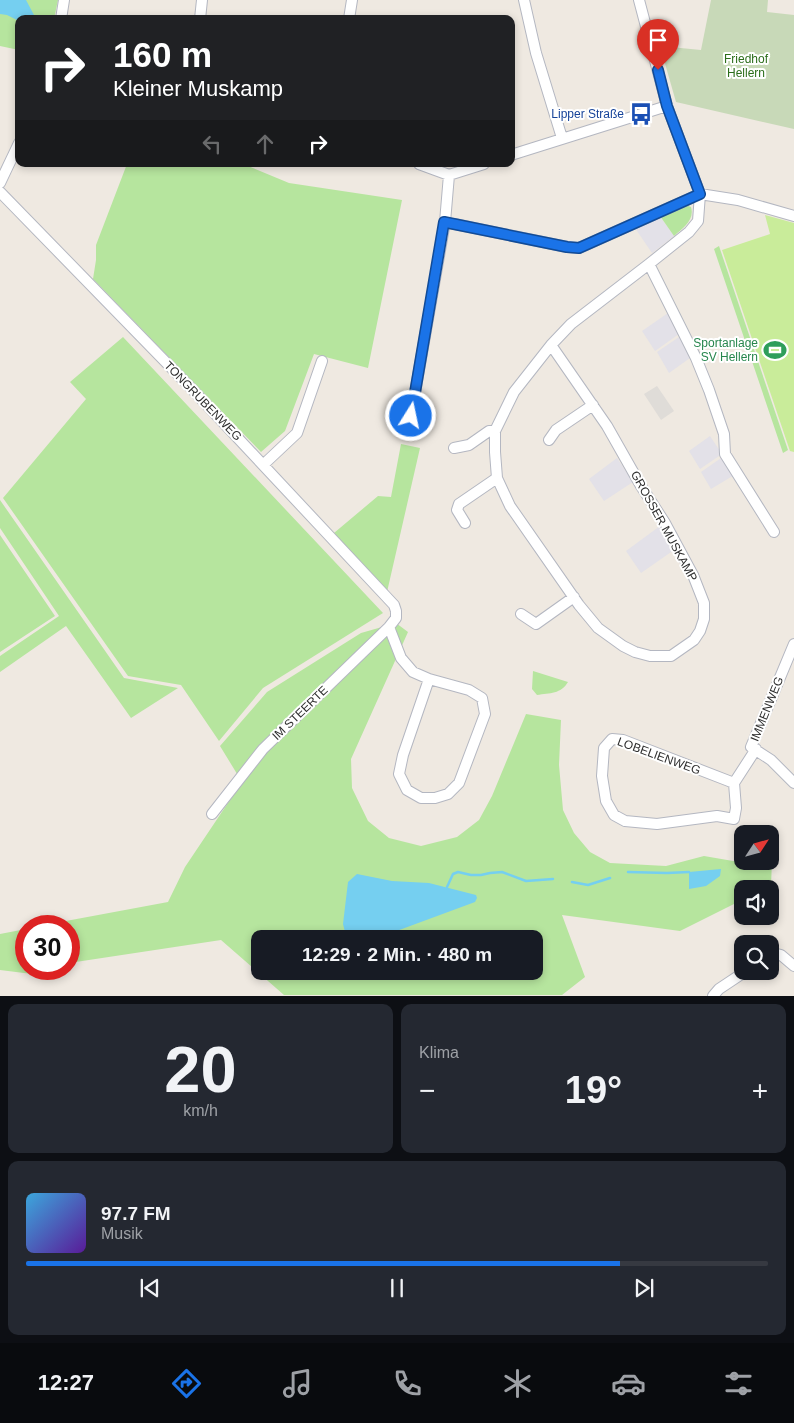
<!DOCTYPE html>
<html lang="de">
<meta charset="utf-8">
<style>
body{margin:0;font-family:Arial,sans-serif;background:#242831;color:#f1f3f6;height:100vh;display:flex;flex-direction:column;font-size:19px;white-space:nowrap}
*{box-sizing:border-box;margin:0}
p{font-size:16px;color:#9ea1a6}
.icon{flex:none;width:28px;height:28px;fill:none;stroke:currentColor;stroke-width:2;stroke-linecap:round;stroke-linejoin:round}
.map{position:relative;height:996px;overflow:hidden}
.panel{display:flex;flex-direction:column;gap:8px;padding:8px;background:#0d0f14;flex:1}
.panel>*{flex:none}
.guide{position:absolute;left:15px;top:15px;width:500px;height:152px;border-radius:10px;box-shadow:0 2px 8px #0003;background:#202124;color:#fff;overflow:hidden}
.needle{width:32px;rotate:54deg}
.tools{position:absolute;left:734px;top:825px;display:grid;gap:10px}
.tools a{display:grid;place-items:center;width:45px;height:45px;border-radius:10px;background:#171b24;box-shadow:0 2px 8px #0003;font-size:25px}
.speed{position:absolute;left:15px;top:915px;display:flex;gap:10px;font-size:25px;font-weight:700;text-align:center}
.speed>*{display:grid;place-content:center;width:65px;height:65px;border-radius:50%;background:#171b24;box-shadow:0 2px 8px #0003;line-height:1}
.speed .limit{border:8px solid #d22;background:#fff;color:#111}
.pin{position:absolute;display:grid;place-items:center;width:42px;height:42px;color:#fff;margin:-51px -21px;border-radius:50% 50% 50% 0;rotate:-45deg;box-shadow:0 0 5px #0007}
.pin .icon{rotate:45deg}
.me{position:absolute;width:55px;margin:-28px;rotate:10deg;stroke-linejoin:round;filter:drop-shadow(0 0 4px #0008)}
.turn{display:flex;align-items:center;gap:18px;height:105px;padding:0 15px;font-size:22px}
.turn .icon{width:65px;height:65px;stroke-width:2.5}
.turn b{display:block;font-size:35px;line-height:42px}
.lanes{display:flex;align-items:center;height:48px;padding:0 15px;background:#0003;justify-content:center;gap:25px;direction:ltr}
.lanes .off{opacity:.35}
.big{font-size:38px;font-weight:800;line-height:1.1}
.panel .widget{flex:1;display:flex;flex-direction:column;justify-content:center;gap:8px;min-width:0;padding:0 18px;border-radius:10px;background:#242831}
.panel .dial{align-items:center;gap:0}
.dial b{font-size:65px;line-height:1}
.song{display:flex;align-items:center;gap:15px}
.cover{width:60px;height:60px;border-radius:8px;background:linear-gradient(135deg,hsl(200 70% 55%),hsl(270 70% 35%))}
.played{height:5px;border-radius:2px;background:linear-gradient(90deg,#1a73e8 80%,#363941 80%)}
.keys{display:flex;justify-content:space-around;direction:ltr}
.heat{display:flex;justify-content:space-between;align-items:center;font-size:28px;direction:ltr}
.panel .tiles{flex:1;display:grid;gap:8px;grid-template-columns:1fr 1fr}
.widget:last-child{grid-column:span 2}
.trip{position:absolute;left:251px;top:930px;width:292px;height:50px;border-radius:10px;background:#171b24;box-shadow:0 2px 8px #0003;font-weight:800;line-height:50px;text-align:center}
.tab-bar{display:flex;height:80px;justify-content:space-around;align-items:center;background:#090b0e;color:#9ea1a6}
.tab-bar .icon{width:35px;height:35px}
.tab-bar .current{color:#1a73e8}
.tab-bar b{font-size:22px;color:#f1f3f6}
.map>svg:first-child{display:block}
</style>
<div class="map">
<svg width="794" height="996" viewBox="0 0 794 996">
<rect width="100%" height="100%" fill="#efe9e1"/>
<path fill="#e3e1e8" d="M660 216 674 236 652 253 635 228Z
M668 313 679 334 655 351 642 331Z
M679 337 690 358 669 373 657 352Z
M710 436 722 454 700 469 689 451Z
M724 456 736 474 711 489 701 472Z
M617 458 633 482 604 501 589 479Z
M660 526 674 550 641 573 626 551Z"/>
<path fill="#b6e59e" fill-rule="evenodd" d="M0 0H58L54 19H19V50L0 46Z
M127 164H243L289 183 402 200 368 368 314 354 285 431 261 452 93 279 96 260V245Z
M686 205 691 207C695 220 683 228 674 236L660 216Z
M719 246 788 450 783 453 714 249Z
M123 337 383 613 263 688 219 741 181 685 128 676 3 498 86 399 70 382Z
M401 444 420 448 387 592 334 533 378 496 391 497Z
M0 500 124 678 178 688 131 718 66 626 0 672V656L59 616 0 528Z
M0 535 55 616 0 652Z
M396 623 408 632 351 759 352 788 368 821 389 838 421 846 457 837 479 820 492 796 526 714 561 720 559 765 563 810 574 833 590 852 610 863 666 866 704 856 733 861 772 860 771 886 765 889H742V900L680 931 562 915 585 977 562 995H284L221 940 69 963V926H39L168 902 185 867 242 782 220 746 267 692 361 633ZM260 939H535V971H260Z
M533 671 568 682C561 694 550 693 537 695L532 689Z
M26 929V969H47L40 975 0 970V934Z"/>
<path fill="#c8d9b8" d="M711 0H768L767 12 794 15V129L676 102 660 46 701 50Z"/>
<path fill="#c9ec9a" d="M765 215 794 223V452L790 451 722 250 770 234Z"/>
<path fill="#dfdcd8" d="M657 386 674 411 661 420 644 394Z"/>
<path fill="#75cff0" d="M0 0H26L34 15 31 19H19V21L7 15 0 14Z
M721 869 720 876 706 886 689 889V872Z
M357 874 392 881 429 883 476 895 477 898 475 902 375 939H350L346 936 343 924 348 882Z"/>
<g fill="none" stroke-linecap="round" stroke-linejoin="round">
<path stroke="#75cff0" stroke-width="2.5" d="M628 872 667 873 689 872
M572 882 588 885 610 878
M447 887 453 874 458 872 471 875H481L490 873 502 872 526 881 553 879"/>
<defs>
<path id="minor" d="M524 0 536 53 562 138
M61 19 64 0
M200 19 202 0
M349 19 352 0
M511 155 667 106
M419 164 449 175 484 164
M0 183 19 143
M0 192 191 388 394 605 396 611V618L389 627 263 749 212 814
M700 194 738 200 794 216
M445 222 567 247 579 248 700 194
M649 264 696 358 709 390 724 434 725 454 774 532
M551 345 607 426 641 486 665 523 693 575 704 603V619L700 631 694 640 671 656H650L635 652 623 646 598 628 579 605 510 506 497 478 495 452V431L514 392 551 345 571 324 649 264 689 232 698 221 700 194 667 106 639 0
M403 429 411 416 445 222 449 175
M549 440 556 430 593 405
M454 448 469 445 489 431H495
M263 465 297 433 322 361
M465 523 457 510 459 504 497 478
M521 614 536 624 574 597
M389 627 401 658 413 672 429 679 403 755 399 774 407 790 421 798H435L448 794 459 783 485 714 482 698 469 690 429 679
M794 644 751 747 771 760 794 783
M734 783 623 740 612 739 604 748 602 776 606 801 614 815 625 821 657 824 717 816 734 819 736 808 734 783 756 749
M770 955 773 953 781 955 794 966
M713 996 719 989 746 971"/>
</defs>
<use href="#minor" stroke="#b4b7c1" stroke-width="12"/>
<use href="#minor" stroke="#fff" stroke-width="10"/>
</g>
<g fill="none" stroke-linecap="round" stroke-linejoin="round">
<defs>
<path id="route" d="M411 416 444 222 567 247 579 248 700 194 667 106 658 70"/>
</defs>
<use href="#route" stroke="#114b97" stroke-width="12"/>
<use href="#route" stroke="#1a73e8" stroke-width="9"/>
</g>
<defs>
<symbol id="bus-bare" viewBox="-9 -9 18 18"><path d="M-5-6H5V4H4V6H2V4H-2V6H-4V4H-5ZM-3.5-4V0h7V-4ZM-3.5 1.2v1.5H-2V1.2ZM2 1.2v1.5H3.5V1.2Z" fill="#1a4fb4" stroke="#fff" stroke-width="2.5" paint-order="stroke"/></symbol>
<symbol id="stadium-bare" viewBox="-9 -9 18 18"><path d="M0-5a6.5 5 0 1 0 0 10a6.5 5 0 1 0 0-10ZM-3.5-1.8h7v3.6h-7Z" fill="#2e9e5b" stroke="#fff" stroke-width="2.5" paint-order="stroke"/></symbol>
</defs>
<g fill-rule="evenodd">
<use href="#bus-bare" x="625" y="98" width="32" height="32"/>
<use href="#stadium-bare" x="759" y="334" width="32" height="32"/>
</g>
<g text-anchor="middle" stroke-width="4" stroke-linejoin="round" paint-order="stroke">
<g font-size="12" fill="#2c6e1b" stroke="#fff">
<text x="746" y="63">Friedhof<tspan x="746" dy="14">Hellern</tspan></text>
</g>
<g font-size="12" fill="#164399" stroke="#fff" text-anchor="end">
<text x="624" y="118">Lipper Straße</text>
</g>
<g font-size="12" fill="#27864d" stroke="#fff" text-anchor="end">
<text x="758" y="347">Sportanlage<tspan x="758" dy="14">SV Hellern</tspan></text>
</g>
<g font-size="12" fill="#2e2e2e" stroke="#fff">
<text transform="translate(203 401) rotate(46)" y="4">TONGRUBENWEG</text>
<text transform="translate(664 526) rotate(61)" y="4">GROSSER MUSKAMP</text>
<text transform="translate(767 709) rotate(-68)" y="4">IMMENWEG</text>
<text transform="translate(300 713) rotate(-44)" y="4">IM STEERTE</text>
<text transform="translate(659 756) rotate(20)" y="4">LOBELIENWEG</text>
</g>
</g>
</svg>
<div class="tools">
<a><svg class="needle" viewBox="-14 -14 28 28"><path d="M0-13l5 13h-10z" fill="#e53935"/><path d="M0 13l5-13h-10z" fill="#9ea1a6"/></svg></a>
<a><svg class="icon" aria-label="sound" viewBox="0 0 24 24"><path d="M4 9h4l5-4v14l-5-4H4zM17 9q2 3 0 6"/></svg></a>
<a><svg class="icon" aria-label="search" viewBox="0 0 24 24"><circle cx="10" cy="10" r="6"/><path d="M15 15l6 6"/></svg></a>
</div>
<div class="speed"><div class="limit">30</div></div>
<div class="pin" style="left:658px;top:70px;background:#d93025"><svg class="icon" aria-label="arrive" viewBox="0 0 24 24"><path d="M6 21V4h12l-3 4 3 4H6"/></svg></div>
<svg class="me" style="left:411px;top:416px" viewBox="-20 -20 40 40"><circle r="17" fill="#1a73e8" stroke="#fff" stroke-width="3"/><path d="M0-11L8 9 0 5-8 9z" fill="#fff"/></svg>
<div class="trip">12:29 · 2 Min. · 480 m</div>
<div class="guide">
<div class="turn"><svg class="icon" aria-label="right" viewBox="0 0 24 24"><path d="M7 20v-9h11M14 6l5 5-5 5"/></svg><div><b>160 m</b>Kleiner Muskamp</div></div>
<div class="lanes"><svg class="icon off" aria-label="left" viewBox="0 0 24 24"><path d="M17 20v-9H6M10 6l-5 5 5 5"/></svg><svg class="icon off" aria-label="ahead" viewBox="0 0 24 24"><path d="M12 20V5M6 11l6-6 6 6"/></svg><svg class="icon" aria-label="right" viewBox="0 0 24 24"><path d="M7 20v-9h11M14 6l5 5-5 5"/></svg></div>
</div>
</div>
<section class="panel">
<div class="tiles">
<div class="widget dial"><b>20</b><p>km/h</p></div>
<div class="widget"><p>Klima</p>
<div class="heat"><a>−</a><b class="big">19°</b><a>+</a></div>
</div>
<div class="widget">
<div class="song"><i class="cover"></i><div><b>97.7 FM</b><p>Musik</p></div></div>
<div class="played"></div>
<div class="keys"><svg class="icon" aria-label="previous" viewBox="0 0 24 24"><path d="M18 5L8 12l10 7zM5 5v14"/></svg><svg class="icon" aria-label="pause" viewBox="0 0 24 24"><path d="M8 5v14M16 5v14"/></svg><svg class="icon" aria-label="next" viewBox="0 0 24 24"><path d="M6 5l10 7-10 7zM19 5v14"/></svg></div>
</div>
</div>
</section>
<nav class="tab-bar">
<b>12:27</b>
<svg class="icon current" aria-label="directions" viewBox="0 0 24 24"><path d="M12 3l9 9-9 9-9-9zM9 14v-3h6M13 9l2 2-2 2"/></svg>
<svg class="icon" aria-label="music" viewBox="0 0 24 24"><path d="M9 18V5l10-2v13"/><circle cx="6" cy="18" r="3"/><circle cx="16" cy="16" r="3"/></svg>
<svg class="icon" aria-label="phone" viewBox="0 0 24 24"><path d="M5 4h4l2 5-3 2q2 4 5 5l2-3 5 2v4C11 20 4 13 5 4z"/></svg>
<svg class="icon" aria-label="climate" viewBox="0 0 24 24"><path d="M12 3v18M4 7l16 10M4 17L20 7"/></svg>
<svg class="icon" aria-label="car" viewBox="0 0 24 24"><path d="M5 17H2v-5l4-1 3-4h7l3 4 3 1v5h-3M9 17h6M6 11h13"/><circle cx="7" cy="17" r="2"/><circle cx="17" cy="17" r="2"/></svg>
<svg class="icon" aria-label="filters" viewBox="0 0 24 24"><path d="M4 7h16M4 17h16"/><circle cx="9" cy="7" r="2"/><circle cx="15" cy="17" r="2"/></svg>
</nav>
